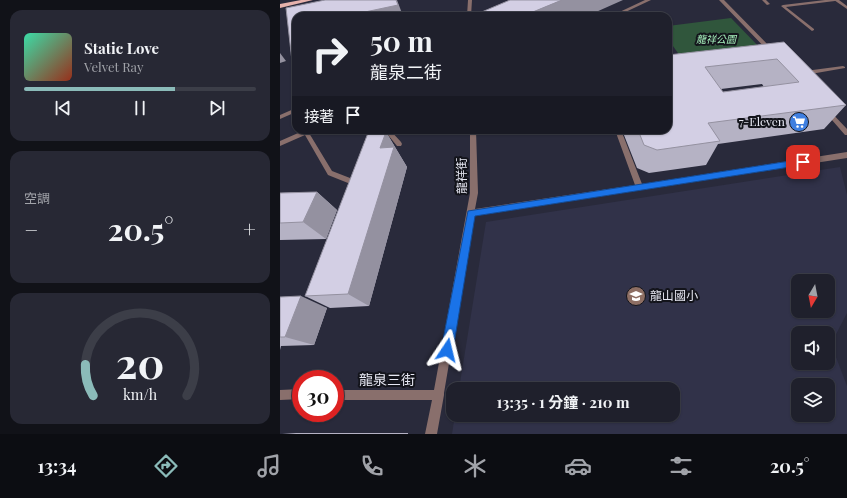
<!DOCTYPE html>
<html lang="zh-TW">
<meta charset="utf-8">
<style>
body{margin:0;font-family:"Playfair Display","Noto Sans TC",serif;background:#272834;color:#f1f3f6;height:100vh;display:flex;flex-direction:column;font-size:15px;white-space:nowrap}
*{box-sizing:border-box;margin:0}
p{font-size:13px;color:#a1a3a9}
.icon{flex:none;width:22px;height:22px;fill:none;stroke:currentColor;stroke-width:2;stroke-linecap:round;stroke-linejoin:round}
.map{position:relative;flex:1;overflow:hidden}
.sheet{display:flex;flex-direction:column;gap:10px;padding:10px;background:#111218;width:280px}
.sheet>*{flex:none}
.banner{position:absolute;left:12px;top:12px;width:380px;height:122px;border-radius:12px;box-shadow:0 1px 3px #0004,0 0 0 1px #3c3e48;background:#1f202c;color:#f1f3f6;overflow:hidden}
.needle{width:26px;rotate:190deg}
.fabs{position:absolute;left:511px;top:274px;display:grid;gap:8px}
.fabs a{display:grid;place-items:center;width:44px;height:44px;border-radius:8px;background:#1f202c;box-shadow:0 1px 3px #0004,0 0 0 1px #3c3e48;font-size:20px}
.speed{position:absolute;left:12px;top:370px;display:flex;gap:8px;font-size:20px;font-weight:700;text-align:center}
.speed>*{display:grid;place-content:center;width:52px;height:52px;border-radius:50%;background:#1f202c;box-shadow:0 1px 3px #0004,0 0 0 1px #3c3e48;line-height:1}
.speed .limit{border:6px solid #d22;background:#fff;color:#111}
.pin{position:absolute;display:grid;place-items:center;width:34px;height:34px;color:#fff;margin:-17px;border-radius:8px;box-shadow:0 2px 6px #0006}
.me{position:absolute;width:44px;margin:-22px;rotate:10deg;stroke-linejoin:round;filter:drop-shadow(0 0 3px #0008)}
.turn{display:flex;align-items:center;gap:14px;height:84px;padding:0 12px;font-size:18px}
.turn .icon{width:52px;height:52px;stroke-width:2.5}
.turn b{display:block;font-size:28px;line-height:34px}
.then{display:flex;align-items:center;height:38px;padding:0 12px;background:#0003;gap:8px;font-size:15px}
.big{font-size:30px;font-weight:700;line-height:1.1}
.sheet .card{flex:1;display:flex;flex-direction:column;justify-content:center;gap:6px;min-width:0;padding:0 14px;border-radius:12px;background:#272834}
.sheet .dial{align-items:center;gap:0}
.dial svg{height:104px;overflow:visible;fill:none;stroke:#3c3e48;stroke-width:7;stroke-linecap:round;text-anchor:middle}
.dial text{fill:#f1f3f6;stroke:none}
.song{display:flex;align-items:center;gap:12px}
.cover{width:48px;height:48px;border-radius:6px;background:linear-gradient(135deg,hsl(160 70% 55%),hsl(10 70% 35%))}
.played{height:4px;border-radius:2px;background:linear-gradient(90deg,#8bbbb9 65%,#3c3e48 65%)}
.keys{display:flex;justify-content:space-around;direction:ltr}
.heat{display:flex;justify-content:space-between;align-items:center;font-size:22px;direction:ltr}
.trip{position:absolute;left:166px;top:382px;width:234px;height:40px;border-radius:12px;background:#1f202c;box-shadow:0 1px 3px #0004,0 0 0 1px #3c3e48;font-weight:700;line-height:40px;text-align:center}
.tabs{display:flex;height:64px;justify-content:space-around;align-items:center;background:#0c0d12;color:#a1a3a9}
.tabs .icon{width:28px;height:28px}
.tabs .selected{color:#8bbbb9}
.tabs b{font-size:18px;color:#f1f3f6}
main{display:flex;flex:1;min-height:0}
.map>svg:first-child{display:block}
</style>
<main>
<section class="sheet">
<div class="card">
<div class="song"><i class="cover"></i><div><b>Static Love</b><p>Velvet Ray</p></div></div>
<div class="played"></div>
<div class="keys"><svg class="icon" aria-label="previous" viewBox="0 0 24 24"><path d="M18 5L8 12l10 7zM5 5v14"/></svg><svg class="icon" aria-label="pause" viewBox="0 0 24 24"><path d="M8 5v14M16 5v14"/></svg><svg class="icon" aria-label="next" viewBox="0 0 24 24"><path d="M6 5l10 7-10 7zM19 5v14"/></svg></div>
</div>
<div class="card"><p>空調</p>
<div class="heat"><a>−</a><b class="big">20.5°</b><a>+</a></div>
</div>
<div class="card dial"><svg viewBox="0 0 100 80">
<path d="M14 69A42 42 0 1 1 86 69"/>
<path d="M14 69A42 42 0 0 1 8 45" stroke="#8bbbb9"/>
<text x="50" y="56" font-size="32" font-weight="700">20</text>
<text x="50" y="72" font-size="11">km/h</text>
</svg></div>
</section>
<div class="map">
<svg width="567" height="434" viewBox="0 0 567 434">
<rect width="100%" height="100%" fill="#292a3b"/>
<path fill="#313249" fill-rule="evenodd" d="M560 167 567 195V313L551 344 567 386V434H172L175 415H393V389H179L206 222ZM518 281H548V311H518ZM518 333H548V363H518ZM518 385H548V415H518Z"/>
<path fill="#30563c" d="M451 18 485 53 405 63 388 39V26Z"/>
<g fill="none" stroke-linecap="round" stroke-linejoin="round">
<path fill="#896f6c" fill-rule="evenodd" d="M482 0H486L490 4 487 5Z
M545 0H557L555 1 506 7 534 29V30L532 31 501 6 503 5Z
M563 66 565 67V68L525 75 522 73 525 71Z
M16 108V112L0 119V115Z
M25 130H33L29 133 52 171 70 178 71 180 70 182 68 183 48 175 25 135 0 146V141Z
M104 130H110L121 142 122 144 121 146H117Z"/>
<path fill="#896f6c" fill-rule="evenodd" d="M188 0H192L191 16H187Z
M365 0H371L337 16H331Z
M439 0H444L493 50V52H489Z
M547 109 549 110 567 129V135H565L545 112 544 111Z
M190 130H196L198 193 195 209 355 185 335 130H341L362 184 567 152V158L194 216 164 393V395L157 434H145L152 400H55V390H154L190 193Z
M21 389V399L0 400V390Z"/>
<path fill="#896f6c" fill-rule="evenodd" d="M554 0H559L567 6V9Z"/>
<path fill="#e7b2ac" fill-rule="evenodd" d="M21 0H33L0 8V4Z"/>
</g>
<path fill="#b5b2c4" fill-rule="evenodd" d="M504 42 566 105 544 129 438 144 426 165 369 173 357 168 342 130H388V55ZM482 84 484 87 443 92 441 89Z
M106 132 127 167 89 306 50 308 25 296Z
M37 192 57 210 46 239 0 240V193Z
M0 297 47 308 34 345 1 346 0 350Z
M16 433H128V434H2Z"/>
<path fill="#9491a0" d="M117 0 123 16H86L85 12Z
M282 0H343L307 16H243Z
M0 53 6 61 0 63Z
M13 70H16V74Z
M106 132 127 167 89 306 68 294 100 148Z
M37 192 57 210 46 239 23 222Z
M21 296 47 308 34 345 5 337Z"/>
<path fill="#d3cfe4" stroke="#9491a0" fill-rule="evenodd" d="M45 0H116L118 5 85 12 86 16H16V70H13L6 8Z
M230 0H282L243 16H197V14Z
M504 42 566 105 428 123 440 141 377 150 364 145 358 130H388V55ZM497 59 519 82 443 92 425 67Z
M106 132 100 148 114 147 68 294 25 296 88 133Z
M37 192 23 222 0 223V193Z
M21 296 5 337H0V297Z"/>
<path fill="#1a73e8" stroke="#114b97" d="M523 159 527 162 523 165 195 216 173 350 171 354 167 355 163 354 161 350 188 211Z"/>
<defs>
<symbol id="supermarket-disc" viewBox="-11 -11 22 22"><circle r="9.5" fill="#3f7fe0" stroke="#13141b"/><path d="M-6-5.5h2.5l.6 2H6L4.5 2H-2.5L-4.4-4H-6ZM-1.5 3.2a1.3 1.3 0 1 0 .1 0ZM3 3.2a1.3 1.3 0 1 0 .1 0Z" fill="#fff"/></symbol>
<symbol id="school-disc" viewBox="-11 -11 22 22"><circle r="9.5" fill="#8d6e63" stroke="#13141b"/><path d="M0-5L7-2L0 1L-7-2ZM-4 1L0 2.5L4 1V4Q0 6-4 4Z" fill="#fff"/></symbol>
</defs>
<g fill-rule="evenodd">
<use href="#supermarket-disc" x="508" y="111" width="22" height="22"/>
<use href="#school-disc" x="345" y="285" width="22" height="22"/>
</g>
<g text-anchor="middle" stroke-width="4" stroke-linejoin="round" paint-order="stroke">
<g font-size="10" font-style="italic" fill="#a7f1bd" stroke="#13141b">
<text x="436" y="43">龍祥公園</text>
</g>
<g font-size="12" fill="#e6e7f2" stroke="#13141b" text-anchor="end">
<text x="505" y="126">7-Eleven</text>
<text x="370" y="300" text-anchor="start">龍山國小</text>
</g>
<g font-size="12" fill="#e6e7f2" stroke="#13141b">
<text transform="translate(182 176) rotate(-90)" y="4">龍祥街</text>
</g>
<g font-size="14" fill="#e6e7f2" stroke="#13141b">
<text x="107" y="385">龍泉三街</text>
</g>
</g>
</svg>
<div class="fabs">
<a><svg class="needle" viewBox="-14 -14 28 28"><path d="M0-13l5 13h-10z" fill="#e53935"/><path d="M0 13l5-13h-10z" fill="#a1a3a9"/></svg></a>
<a><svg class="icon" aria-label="sound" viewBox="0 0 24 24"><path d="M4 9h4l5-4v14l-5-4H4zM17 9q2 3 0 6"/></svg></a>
<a><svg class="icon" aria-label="layers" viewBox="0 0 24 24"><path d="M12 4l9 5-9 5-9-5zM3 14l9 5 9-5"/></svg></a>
</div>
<div class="speed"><div class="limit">30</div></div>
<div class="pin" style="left:523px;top:162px;background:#d93025"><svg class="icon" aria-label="arrive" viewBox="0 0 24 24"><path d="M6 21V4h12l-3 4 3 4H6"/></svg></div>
<svg class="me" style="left:167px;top:350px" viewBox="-20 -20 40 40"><path d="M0-17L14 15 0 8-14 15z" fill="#1a73e8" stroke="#fff" stroke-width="4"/></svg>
<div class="trip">13:35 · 1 分鐘 · 210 m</div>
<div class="banner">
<div class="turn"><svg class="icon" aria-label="right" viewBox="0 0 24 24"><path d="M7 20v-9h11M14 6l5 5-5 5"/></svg><div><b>50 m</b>龍泉二街</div></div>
<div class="then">接著<svg class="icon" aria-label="arrive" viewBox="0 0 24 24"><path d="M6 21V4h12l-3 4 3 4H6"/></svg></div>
</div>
</div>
</main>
<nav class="tabs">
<b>13:34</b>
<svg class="icon selected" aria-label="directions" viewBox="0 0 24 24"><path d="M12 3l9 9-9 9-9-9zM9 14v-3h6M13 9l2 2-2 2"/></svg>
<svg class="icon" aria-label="music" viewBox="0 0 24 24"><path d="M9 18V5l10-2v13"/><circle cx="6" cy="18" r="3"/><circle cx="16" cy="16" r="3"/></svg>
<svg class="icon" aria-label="phone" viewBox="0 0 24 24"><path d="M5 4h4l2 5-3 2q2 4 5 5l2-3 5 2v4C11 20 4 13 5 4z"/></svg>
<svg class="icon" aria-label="climate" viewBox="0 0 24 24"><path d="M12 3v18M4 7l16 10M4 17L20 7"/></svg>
<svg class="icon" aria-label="car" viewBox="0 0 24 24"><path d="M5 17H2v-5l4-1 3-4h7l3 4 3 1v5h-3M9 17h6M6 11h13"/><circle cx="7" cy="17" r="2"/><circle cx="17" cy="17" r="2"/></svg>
<svg class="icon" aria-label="filters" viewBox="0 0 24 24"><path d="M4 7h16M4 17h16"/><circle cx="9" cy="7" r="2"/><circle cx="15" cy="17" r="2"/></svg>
<b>20.5°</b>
</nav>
